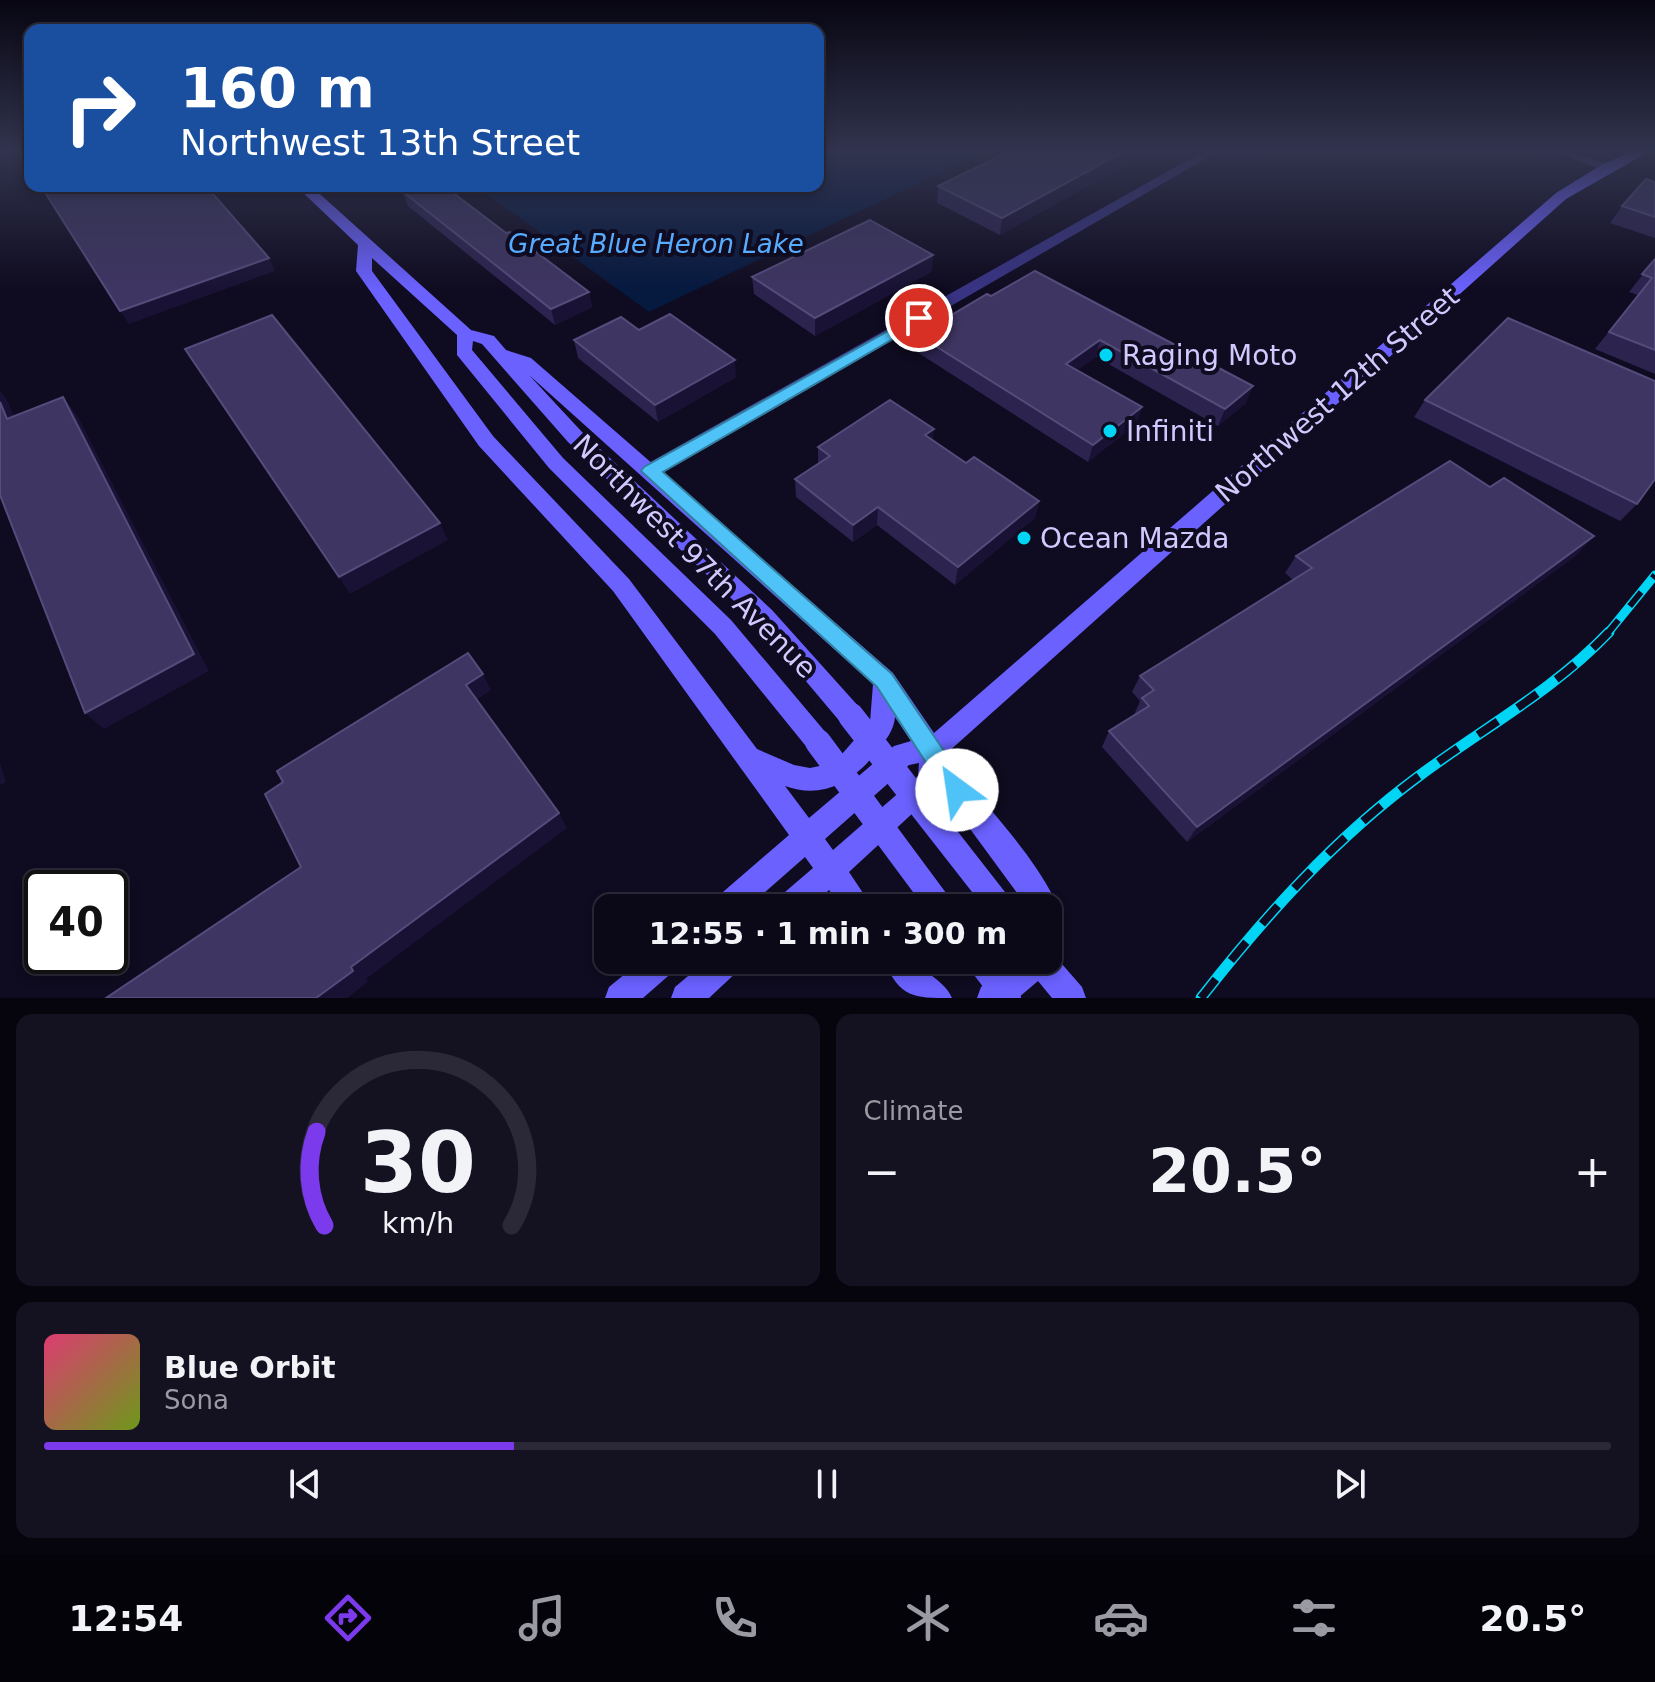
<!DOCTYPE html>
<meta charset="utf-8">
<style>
body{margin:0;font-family:"DejaVu Sans",sans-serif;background:#141121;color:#f1f3f6;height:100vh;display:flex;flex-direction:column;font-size:30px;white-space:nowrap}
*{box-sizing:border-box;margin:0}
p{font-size:26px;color:#9a9aa2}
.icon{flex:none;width:44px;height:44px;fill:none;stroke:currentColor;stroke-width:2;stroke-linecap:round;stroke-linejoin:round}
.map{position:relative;height:998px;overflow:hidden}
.side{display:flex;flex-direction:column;gap:16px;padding:16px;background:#06040d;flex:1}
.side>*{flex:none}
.hud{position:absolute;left:24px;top:24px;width:800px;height:168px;border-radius:16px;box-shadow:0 4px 12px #0003,0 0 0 2px #2b2937;background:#1a4fa0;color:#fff;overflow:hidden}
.speed{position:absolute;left:24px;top:870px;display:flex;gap:16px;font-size:40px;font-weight:700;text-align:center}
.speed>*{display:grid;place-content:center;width:104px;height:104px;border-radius:50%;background:#0b0818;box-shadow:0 4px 12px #0003,0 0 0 2px #2b2937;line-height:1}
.speed .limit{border:4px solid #111;border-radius:12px;background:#fff;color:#111}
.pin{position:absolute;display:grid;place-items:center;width:68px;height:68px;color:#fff;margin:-34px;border:4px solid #fff;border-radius:50%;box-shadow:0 2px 8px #0007}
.me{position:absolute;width:88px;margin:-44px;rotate:329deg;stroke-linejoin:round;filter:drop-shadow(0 0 6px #0008)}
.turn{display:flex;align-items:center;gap:28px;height:168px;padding:0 24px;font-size:36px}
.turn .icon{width:104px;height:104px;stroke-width:2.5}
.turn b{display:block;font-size:56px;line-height:68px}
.big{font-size:60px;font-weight:700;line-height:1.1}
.side .tile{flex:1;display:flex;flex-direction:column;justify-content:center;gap:12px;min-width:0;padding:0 28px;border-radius:16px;background:#141121}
.side .dial{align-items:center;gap:0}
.dial svg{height:208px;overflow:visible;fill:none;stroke:#2b2937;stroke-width:7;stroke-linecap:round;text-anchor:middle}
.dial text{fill:#f1f3f6;stroke:none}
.song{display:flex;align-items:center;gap:24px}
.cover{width:96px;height:96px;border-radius:12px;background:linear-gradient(135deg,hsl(340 70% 55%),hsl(80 70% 35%))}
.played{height:8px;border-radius:4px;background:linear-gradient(90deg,#7c3aed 30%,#2b2937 30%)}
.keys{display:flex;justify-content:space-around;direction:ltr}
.heat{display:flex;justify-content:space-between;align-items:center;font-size:44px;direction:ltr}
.side .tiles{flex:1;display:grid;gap:16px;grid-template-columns:1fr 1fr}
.tile:last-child{grid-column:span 2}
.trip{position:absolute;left:594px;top:894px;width:468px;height:80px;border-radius:16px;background:#0b0818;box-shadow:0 4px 12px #0003,0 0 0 2px #2b2937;font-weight:700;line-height:80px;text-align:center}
.tab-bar{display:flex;height:128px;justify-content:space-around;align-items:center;background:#04030a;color:#9a9aa2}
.tab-bar .icon{width:56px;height:56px}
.tab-bar .active{color:#7c3aed}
.tab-bar b{font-size:36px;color:#f1f3f6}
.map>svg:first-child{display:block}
</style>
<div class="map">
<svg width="1655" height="998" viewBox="0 0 1655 998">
<rect width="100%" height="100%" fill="#0f0b20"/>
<path fill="#06193f" d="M818 151H986L649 312 476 186H818Z"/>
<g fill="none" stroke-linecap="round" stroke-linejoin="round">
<path fill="#383383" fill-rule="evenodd" d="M1204 151H1219L657 476 650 478 640 471 643 466Z
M1552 151H1570L1615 167 1603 170Z"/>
<path fill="#6a61ff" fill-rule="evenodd" d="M1634 151H1650L1566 199 947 753C980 802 1027 845 1054 898 1061 912 1065 928 1058 944L1048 948 1082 987 1086 998H1052L1038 981 1018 998H977L981 987 1017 960H1048V908H1028L940 788 849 872 873 908H842L829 890 809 908H774L778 898 813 868 805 857 747 908H712L716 898 789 835 613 591 479 446 356 271 358 245 296 186H311L471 330 494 336 506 350 531 358 893 673 934 733 1556 193 1603 164ZM372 258 457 335V355L549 468 715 634 809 750 818 753 827 750 830 742 827 734 731 620 563 458 472 350 473 341 482 344 568 442 756 622 842 724 851 727 860 724 863 716 860 708 772 610 582 432 529 375 873 684 870 722 842 754 829 764 810 768 794 765 757 749 629 579 493 436 372 271ZM895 717 911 741 894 746 809 818 785 786C823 800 855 781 878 750 886 740 894 730 895 717ZM919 763 918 776 833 850 825 839 909 765Z
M642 960H680L675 970 643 998H605L609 987Z
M707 960H744L739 970 709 998H671L675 987Z
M883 960H916C926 975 945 981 952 998 912 998 901 998 883 960Z"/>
<defs>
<path id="rail-far1" d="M1607 634 1655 575"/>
<path id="rail" d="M1201 998C1265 916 1335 838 1419 776 1483 728 1553 691 1609 632"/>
</defs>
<use href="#rail-far1" stroke="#00d5f5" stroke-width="9"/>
<use href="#rail" stroke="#00d5f5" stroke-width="11"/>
<use href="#rail-far1" stroke="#0f0b20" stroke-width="6" stroke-dasharray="18" stroke-linecap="butt"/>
<use href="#rail" stroke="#0f0b20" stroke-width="8" stroke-dasharray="24" stroke-linecap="butt"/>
<path stroke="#6a61ff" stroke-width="26" d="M851 716 1001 908
M818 742 941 908
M979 960 1008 998"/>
</g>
<path fill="#2c234f" d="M1010 151H1150L1000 235 937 203 938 186Z
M1655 182V238L1610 223 1622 206Z
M402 191 506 233 589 292 592 307 555 325 408 206Z
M933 255 931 272 815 336 754 294 752 277Z
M1655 259V374L1595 349 1638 295 1629 292Z
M1035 271 1246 403 1218 426 1096 357 1077 370 1142 407 1136 424 1088 462 917 352 918 335 991 296Z
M639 330 736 377 658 422 578 358 574 340Z
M1425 400 1637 504 1620 521 1414 417Z
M933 440 966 463 1039 501 1035 518 955 585 877 525 853 542 796 497 795 479 818 464V447Z
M1578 554 1187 842 1102 747 1109 731 1134 715 1140 701 1132 692 1140 676 1293 580 1285 573 1296 556Z"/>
<path fill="#191234" d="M1125 151H1150L1000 235 1002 218Z
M933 255 931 272 815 336V318Z
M269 258 275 271 129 324 120 311Z
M589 292 592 307 555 325 551 309Z
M1100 340 1096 357 1062 381 1066 364Z
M735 360 736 377 658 422 655 405Z
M1253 386 1246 403 1218 426 1225 409Z
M0 391 6 398 23 437 7 419 0 402Z
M63 397 77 415 209 671 104 729 85 713Z
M1142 407 1136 424 1088 462 1093 445Z
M934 429 932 447 925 435Z
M1039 501 1035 518 955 585 958 567Z
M878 507 877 525 853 542V525Z
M440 523 448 540 350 594 339 577Z
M1594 536 1578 554 1187 842 1197 827Z
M483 674 491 690 475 701 466 685Z
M0 763 6 782 0 785Z
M559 813 567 828 366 979 368 982 347 998H316L351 967Z"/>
<path fill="#3e3562" stroke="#554c7b" stroke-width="2" d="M19 151H30V169Z
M1010 151H1125L1002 218 938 186Z
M1646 179 1655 182V217L1622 206Z
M41 186H206L269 258 120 311Z
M416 186H444L506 233 510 232 589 292 551 309 402 191Z
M870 220 933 255 815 318 752 277Z
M1655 259V350L1609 332 1652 278 1642 274Z
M1035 271 1253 386 1225 409 1100 340 1066 364 1142 407 1093 445 918 335 987 294 991 296Z
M670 314 735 360 655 405 574 340 621 317 639 330Z
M272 315 440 523 339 577 185 349Z
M1508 318 1655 381V479L1637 504 1425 400Z
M63 397 194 654 85 713 0 495V402L7 419Z
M890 400 934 429 925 435 966 463 974 457 1039 501 958 567 878 507 853 525 795 479 830 456 818 447Z
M1450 461 1490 487 1504 478 1594 536 1197 827 1109 731 1149 706 1142 698 1154 690 1140 676 1312 568 1296 556Z
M468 653 483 674 466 685 559 813 351 967 353 971 316 998H106L301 867 265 794 283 782 277 771Z"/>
<linearGradient id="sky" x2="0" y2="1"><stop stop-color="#080612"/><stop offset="0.52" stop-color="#31344e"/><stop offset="1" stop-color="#31344e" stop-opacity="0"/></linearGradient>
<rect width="1655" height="290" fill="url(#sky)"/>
<path fill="#4fc3f7" stroke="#337fa1" stroke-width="2" d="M919 314 926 318 924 321 663 472 892 674 965 782 969 790 965 798 957 802 949 798 877 687 641 471 644 467Z"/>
<g fill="#00d5f5" stroke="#0f0b20" stroke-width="3">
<circle cx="1106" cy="355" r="8"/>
<circle cx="1110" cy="431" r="8"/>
<circle cx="1024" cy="538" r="8"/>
</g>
<g text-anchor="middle" stroke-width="8" stroke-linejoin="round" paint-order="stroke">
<g font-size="26" font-style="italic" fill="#58acff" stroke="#0f0b20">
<text x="656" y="253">Great Blue Heron Lake</text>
</g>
<g font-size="28" fill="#d2caff" stroke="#0f0b20" text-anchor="start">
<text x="1122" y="365">Raging Moto</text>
<text x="1126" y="441">Infiniti</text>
<text x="1040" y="548">Ocean Mazda</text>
</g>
<g font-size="28" fill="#d2caff" stroke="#0f0b20">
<text transform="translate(1337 394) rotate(-41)" y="10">Northwest 12th Street</text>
<text transform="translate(695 556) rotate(45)" y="10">Northwest 97th Avenue</text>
</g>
</g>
</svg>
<div class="speed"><div class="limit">40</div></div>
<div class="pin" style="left:919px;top:318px;background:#d93025"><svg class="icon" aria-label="arrive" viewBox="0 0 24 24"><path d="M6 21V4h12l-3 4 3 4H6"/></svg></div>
<svg class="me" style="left:957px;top:790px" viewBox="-20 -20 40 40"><circle r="19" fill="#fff"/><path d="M0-13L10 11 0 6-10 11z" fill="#4fc3f7"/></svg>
<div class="trip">12:55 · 1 min · 300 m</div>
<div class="hud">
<div class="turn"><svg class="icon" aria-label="right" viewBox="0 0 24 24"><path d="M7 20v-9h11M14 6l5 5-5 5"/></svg><div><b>160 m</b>Northwest 13th Street</div></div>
</div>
</div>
<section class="side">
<div class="tiles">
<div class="tile dial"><svg viewBox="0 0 100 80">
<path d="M14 69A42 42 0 1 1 86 69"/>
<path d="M14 69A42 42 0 0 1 11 33" stroke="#7c3aed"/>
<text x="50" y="56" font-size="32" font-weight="700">30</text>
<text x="50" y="72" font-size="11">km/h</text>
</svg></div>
<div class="tile"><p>Climate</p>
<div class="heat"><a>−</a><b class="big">20.5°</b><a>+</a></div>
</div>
<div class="tile">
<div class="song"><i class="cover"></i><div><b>Blue Orbit</b><p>Sona</p></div></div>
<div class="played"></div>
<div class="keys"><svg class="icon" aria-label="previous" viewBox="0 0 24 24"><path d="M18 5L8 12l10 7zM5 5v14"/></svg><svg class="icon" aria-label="pause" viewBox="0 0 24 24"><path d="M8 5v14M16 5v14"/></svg><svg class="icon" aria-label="next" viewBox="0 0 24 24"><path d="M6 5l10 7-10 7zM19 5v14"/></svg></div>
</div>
</div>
</section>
<nav class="tab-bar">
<b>12:54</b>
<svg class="icon active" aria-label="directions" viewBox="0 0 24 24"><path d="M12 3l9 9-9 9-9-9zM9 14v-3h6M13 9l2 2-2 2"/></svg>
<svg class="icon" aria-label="music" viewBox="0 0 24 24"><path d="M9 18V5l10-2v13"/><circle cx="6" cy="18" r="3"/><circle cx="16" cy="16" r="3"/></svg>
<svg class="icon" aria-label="phone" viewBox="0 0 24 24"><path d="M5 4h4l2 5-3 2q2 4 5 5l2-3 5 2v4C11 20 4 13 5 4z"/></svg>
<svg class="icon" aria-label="climate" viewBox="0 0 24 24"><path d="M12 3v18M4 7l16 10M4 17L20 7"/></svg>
<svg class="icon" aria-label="car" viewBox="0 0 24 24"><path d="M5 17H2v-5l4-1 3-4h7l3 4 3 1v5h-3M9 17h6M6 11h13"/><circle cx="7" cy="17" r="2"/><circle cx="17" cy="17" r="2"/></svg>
<svg class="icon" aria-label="filters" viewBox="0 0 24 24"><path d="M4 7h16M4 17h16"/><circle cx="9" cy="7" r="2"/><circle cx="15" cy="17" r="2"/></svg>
<b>20.5°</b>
</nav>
